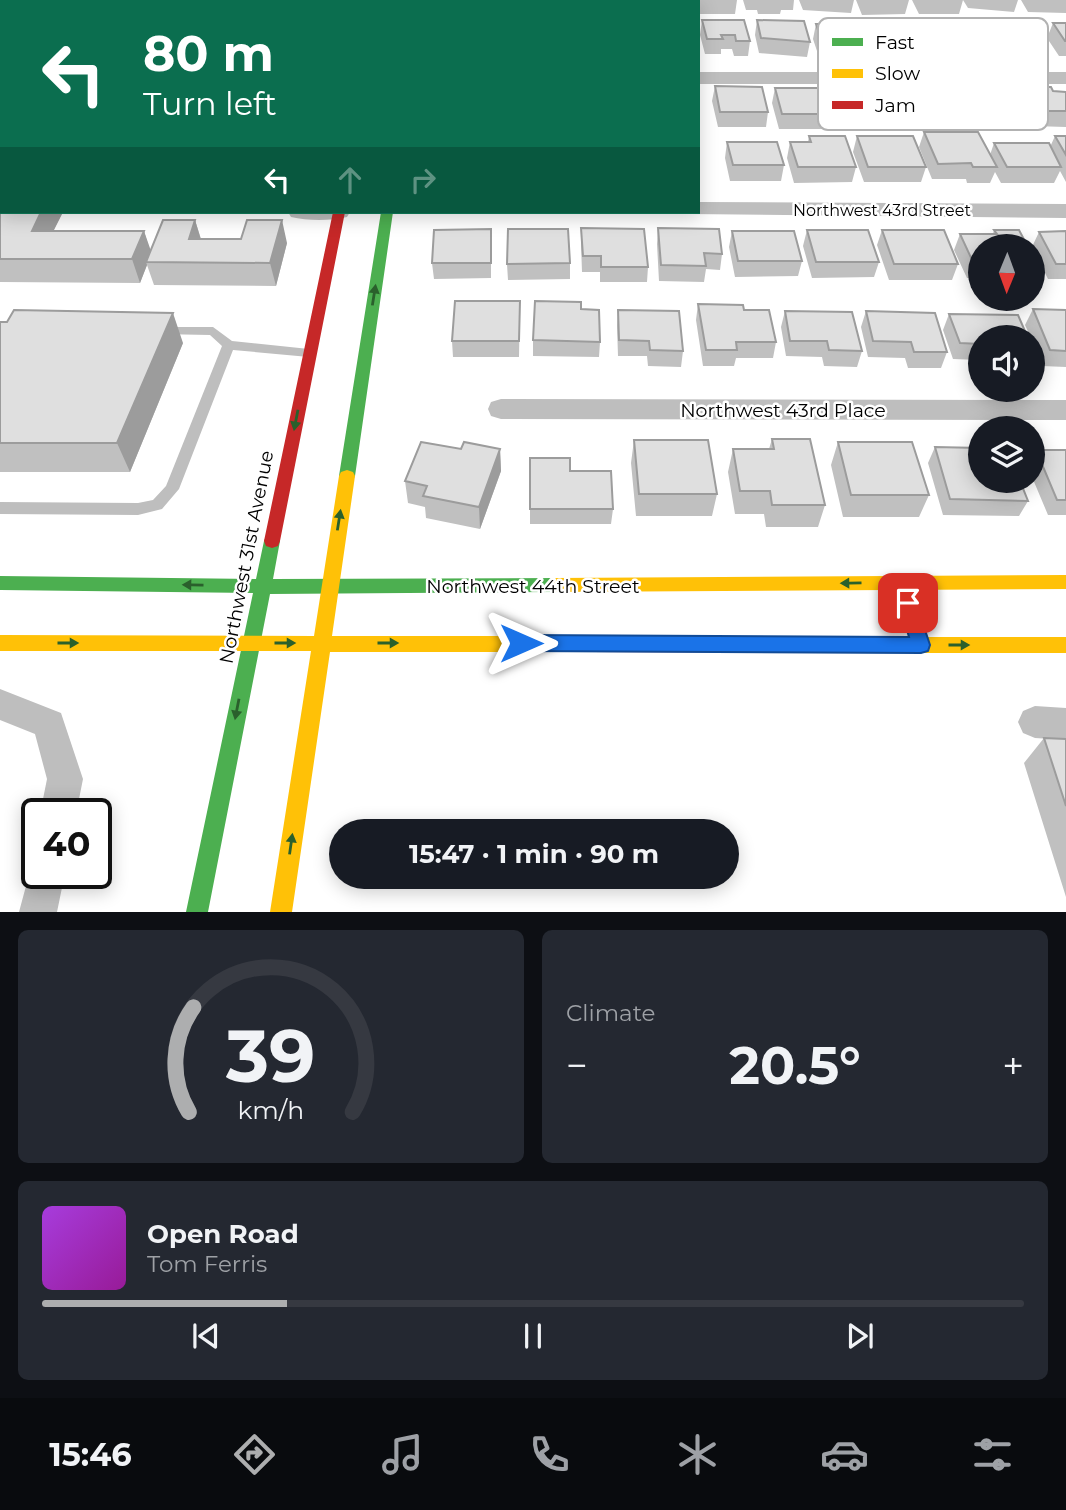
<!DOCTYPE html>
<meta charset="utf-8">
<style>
body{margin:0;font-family:Montserrat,sans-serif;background:#242831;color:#f1f3f6;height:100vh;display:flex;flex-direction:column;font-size:26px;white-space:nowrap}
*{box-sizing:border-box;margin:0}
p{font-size:23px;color:#9ea1a6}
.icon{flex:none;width:38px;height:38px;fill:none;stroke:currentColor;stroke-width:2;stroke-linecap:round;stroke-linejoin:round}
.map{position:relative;height:912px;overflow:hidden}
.panel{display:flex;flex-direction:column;gap:18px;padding:18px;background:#0d0f14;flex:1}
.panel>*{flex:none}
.banner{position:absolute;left:0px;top:0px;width:700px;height:214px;box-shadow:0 4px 18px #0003;background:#0b6e4f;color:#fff;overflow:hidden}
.needle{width:46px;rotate:181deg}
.buttons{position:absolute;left:968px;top:234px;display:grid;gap:14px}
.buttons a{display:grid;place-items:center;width:77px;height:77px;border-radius:50%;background:#171b24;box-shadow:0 4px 18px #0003;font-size:35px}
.speed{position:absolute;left:21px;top:798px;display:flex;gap:14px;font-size:35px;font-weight:700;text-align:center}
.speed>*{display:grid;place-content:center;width:91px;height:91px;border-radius:50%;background:#171b24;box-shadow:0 4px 18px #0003;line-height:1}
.speed .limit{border:4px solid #111;border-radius:10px;background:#fff;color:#111}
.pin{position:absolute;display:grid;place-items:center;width:60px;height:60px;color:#fff;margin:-30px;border-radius:14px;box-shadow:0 4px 10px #0006}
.me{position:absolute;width:77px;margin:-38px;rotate:90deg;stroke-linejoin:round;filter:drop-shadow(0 0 5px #0008)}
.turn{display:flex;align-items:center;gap:24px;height:147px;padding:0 28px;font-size:32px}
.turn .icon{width:91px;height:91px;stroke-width:2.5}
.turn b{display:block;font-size:49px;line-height:60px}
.lanes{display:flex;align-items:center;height:66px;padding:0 28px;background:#0003;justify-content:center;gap:35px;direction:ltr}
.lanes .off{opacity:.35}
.big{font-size:52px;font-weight:700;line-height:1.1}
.panel .tile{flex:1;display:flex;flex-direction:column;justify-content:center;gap:10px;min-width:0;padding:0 24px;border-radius:10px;background:#242831}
.panel .dial{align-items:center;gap:0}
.dial svg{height:182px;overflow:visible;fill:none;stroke:#363941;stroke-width:7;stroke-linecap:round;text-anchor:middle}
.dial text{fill:#f1f3f6;stroke:none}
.song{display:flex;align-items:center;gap:21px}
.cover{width:84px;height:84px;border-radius:10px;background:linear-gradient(135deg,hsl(280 70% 55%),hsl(300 70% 35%))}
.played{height:7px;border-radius:4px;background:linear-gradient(90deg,#adaeaf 25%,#363941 25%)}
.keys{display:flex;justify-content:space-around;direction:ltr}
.heat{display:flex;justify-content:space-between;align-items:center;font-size:38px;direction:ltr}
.panel .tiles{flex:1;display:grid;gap:18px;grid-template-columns:1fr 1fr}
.tile:last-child{grid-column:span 2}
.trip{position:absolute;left:329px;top:819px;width:410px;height:70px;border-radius:35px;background:#171b24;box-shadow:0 4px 18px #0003;font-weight:700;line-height:70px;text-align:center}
.tabs{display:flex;height:112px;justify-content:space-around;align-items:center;background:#090b0e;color:#9ea1a6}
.tabs .icon{width:49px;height:49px}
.tabs .selected{color:#adaeaf}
.tabs b{font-size:32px;color:#f1f3f6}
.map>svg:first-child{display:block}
</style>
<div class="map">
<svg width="1066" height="912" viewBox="0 0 1066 912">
<rect width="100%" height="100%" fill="#fff"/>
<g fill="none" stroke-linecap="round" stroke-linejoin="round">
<path fill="#bebebe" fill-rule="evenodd" d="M0 21H2V27H0Z
M162 327H213L232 341 309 349 315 353 309 357 233 350 179 489 162 509 138 515 0 514V502L138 503 153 500 166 486 222 346 210 335 158 334 156 331Z"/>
<path fill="#bebebe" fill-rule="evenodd" d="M100 0H118L99 2Z
M233 0H251L232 2Z
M649 0H667V2H649Z
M698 72H1066V84H698Z
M698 202 1066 204V218L690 214 689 212H698Z
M288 212H350L347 217C330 221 308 221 291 217Z
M501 399 1066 400V420L501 419 491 416 488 409 491 402Z
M0 689 61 713 83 779 76 814H40L47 779 35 734 0 720Z
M1035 706 1066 708V740L1035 738 1023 733 1018 722 1023 711Z
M37 858V873H65L57 912H19L33 860Z"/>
<path fill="#4caf50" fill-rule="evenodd" d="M378 0H388V2H378Z
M381 212H393L355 476 353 480H341L339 476Z
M272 534 278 536 280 541 273 579 555 578 561 580 564 585 561 590 555 592 270 594 208 912H186L253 593 0 590V576L256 579 264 541 266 536Z"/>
<path fill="#ffc107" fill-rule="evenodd" d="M415 0H425V2H415Z
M347 470 353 472 355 476 332 636H588L594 638 597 644 594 650 588 652H330L292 912H270L311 651H0V635L314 636 339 476 341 472Z
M1066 575V589L555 592 549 590 546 585 549 580 555 578Z
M905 637H1066V653H905L899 651 896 645 899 639Z"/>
<path fill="#c62828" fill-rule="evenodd" d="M333 212H345L280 541 278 546 272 548 266 546 264 541Z
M588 636 905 637 911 639 914 645 911 651 905 653 588 652 582 650 579 644 582 638Z"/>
</g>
<path fill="#c0c0c0" d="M0 0H56L55 2H2V7H0Z
M273 0H344V2H272Z
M463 0H531V2H463Z
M554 0H619V2H554Z
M689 0H737L735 14H698V2H690Z
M743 0H794L793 10H781L780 14H758L757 10H746Z
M799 0H854L851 13 803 10Z
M856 0H909L905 14 862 15Z
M912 0H963L959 14H919Z
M963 0H1018L1014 12 968 8Z
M1021 0H1066V13L1028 12Z
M702 20 750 41 748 56H734L732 49H721V54H705L700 35Z
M757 20 810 42 807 57 759 53 755 35Z
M828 20 857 26 872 40 868 54H818L813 39 816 24H827Z
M950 21 984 34 989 21 1048 40 1042 55 994 56 988 44 984 56 939 55 931 40 936 26H949Z
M1053 23H1066V56H1059L1047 38Z
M879 26 930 40 926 55H913L911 51H899L898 56H882L875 40Z
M715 86 768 112 766 127H718L712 101Z
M968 87 987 93H996L998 89 1021 102 1027 87 1053 91 1066 92V127L1033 126 1026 112 1021 127H976L963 102Z
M775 88 838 114 834 129H779L772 103Z
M872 88 939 114 934 130H894L890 122H876L868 103Z
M924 132 990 155 994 143 1050 147 1055 136H1066V182L1060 171 1054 183H1001L995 172 990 183H967L966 179H932L919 147Z
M809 136 856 167 852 182 794 183 787 158 790 142H808Z
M857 136 926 167 921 182H864L853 152Z
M727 142 784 165 781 181H730L725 158Z
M0 206 2 212H63L53 231H144L150 251 195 220 201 239 287 243 276 286 154 285 147 265 140 283 0 282Z
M581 228 648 267 647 282H600V272H582L581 244Z
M658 228 722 254 720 270 706 269 704 282 659 281 657 244Z
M807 230 879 262 874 277 812 278 803 246Z
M882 230 958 264 952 280H889L877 245Z
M994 230H1019L980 247V278H967L954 250 960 234H993Z
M732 231 802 261 798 276 735 277 729 247Z
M1066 231V279H1048L1032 247 1039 232Z
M491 245V278L434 279 432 263Z
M570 263V279L508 280 507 264Z
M520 301 519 357H453L452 341Z
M698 304 744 310 776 342 773 358H736L734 366H703L696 320Z
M581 309 600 342 599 357 533 356V340Z
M1033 309 1066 310V367L1042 366 1032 342V338H1031L1025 325Z
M618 310 683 351 681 367 648 366 647 356H618L617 326Z
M785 311 862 351 857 367 824 366 822 357 786 356 781 327Z
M866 311 947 352 941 368H908L905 358 868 357 861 327Z
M949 314 980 338V360L953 359 943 330Z
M0 322 183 343 130 472H0Z
M772 439 825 505 818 527H766L764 514H735L728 472 733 449H769Z
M634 440 717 494 712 516H636L631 463Z
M838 442 929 495 919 517H843L831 465Z
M935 447 1028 501 1019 516 943 515 928 463Z
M461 449H500L501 471 480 529 426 518 425 507 408 503 405 481Z
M1036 450H1066V515H1048L1032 477V457Z
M530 458 570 471 613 509 611 524H530Z
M1044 738 1066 739V897L1024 763Z"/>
<path fill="#9c9c9c" d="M41 212H63L42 254 32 231Z
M195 220 202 243 189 239Z
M282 220 287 243 276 286 270 263Z
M144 231 152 254 146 262 147 265 140 283 132 259Z
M173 313 183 343 130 472 117 443Z
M500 449 501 471 480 529 479 507Z"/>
<path fill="#dfdfdf" stroke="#9c9c9c" stroke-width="2" d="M122 0H196L195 2H121Z
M702 20H744L750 41H736L735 35H721L723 39H707Z
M757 20 804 21 810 42 761 38Z
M828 20H854L857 26H866L872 40 821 39 816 24H829Z
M1053 23H1066V41H1065Z
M715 86 762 87 768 112H720Z
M1027 87H1051L1053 91 1066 92V111H1039Z
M775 88H828L838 114H782Z
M924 132H978L997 167H973L971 163 938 164Z
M809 136H845L856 167H798L790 142H811Z
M857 136H913L926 167H868Z
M1055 136H1066V155Z
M727 142H777L784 165H733Z
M994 143H1049L1061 167H1007Z
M2 203V212H41L32 231H144L132 259H0V206Z
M163 220H195L189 239H241L247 220H282L270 263 146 262Z
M581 228 644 229 648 267H601V256H583Z
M658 228 719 229 722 254 704 253 706 266 661 265Z
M491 229V263H432L434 230Z
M508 229H568L570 263 507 264Z
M807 230H868L879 262H816Z
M882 230H944L958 264H894Z
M994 230H1019L1028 247H980V262H973L960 234H997Z
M732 231H794L802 261H738Z
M1066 231V264H1056L1039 232Z
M455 301H520L519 341H452Z
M535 301 581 302V309L599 310 600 342 533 340Z
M698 304 743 305 744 310H769L776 342H736L737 350H706Z
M1033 309 1066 310V351L1050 350Z
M14 310 173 313 117 443H0V322H7Z
M618 310 679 311 683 351 650 350 649 341 619 340Z
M785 311 852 312 862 351 829 350 827 341H790Z
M866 311 935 313 947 352H914L911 342 873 341Z
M949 314 1018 315 1028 338H980V344L960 343Z
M772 439H810L825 505H772L770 491H740L733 449H774Z
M634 440H708L717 494H639Z
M421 442 461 449 464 442 500 449 479 507 423 496 427 486 405 481Z
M838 442H912L929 495H851Z
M935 447 980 448V481H1020L1028 501 950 499Z
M1036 450H1066V500H1057Z
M530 458H570V471H611L613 509H530Z
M1044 738 1066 739V806Z"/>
<defs><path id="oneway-solid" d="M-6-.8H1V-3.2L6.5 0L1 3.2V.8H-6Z" transform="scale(1.75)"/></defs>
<g fill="#2a602c">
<use href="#oneway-solid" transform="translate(374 295) rotate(-81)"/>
<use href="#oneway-solid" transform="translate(296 420) rotate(101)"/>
<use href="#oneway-solid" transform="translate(339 520) rotate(-81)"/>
<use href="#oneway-solid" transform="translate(851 583) rotate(179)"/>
<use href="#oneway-solid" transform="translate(193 585) rotate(-179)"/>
<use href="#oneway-solid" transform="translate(68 643)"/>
<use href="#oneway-solid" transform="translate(285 643)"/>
<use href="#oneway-solid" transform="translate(388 643)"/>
<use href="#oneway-solid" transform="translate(959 645)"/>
<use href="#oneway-solid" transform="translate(237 709) rotate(101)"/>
<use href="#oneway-solid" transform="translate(291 844) rotate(-82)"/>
</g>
<path fill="#1a73e8" stroke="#114b97" stroke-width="2" d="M908 595 914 598 916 603 930 645 928 651 921 653 521 651 514 649 512 643 514 638 521 635 909 637 899 603 901 598Z"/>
<g text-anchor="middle" stroke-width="5" stroke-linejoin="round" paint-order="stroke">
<g font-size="16" fill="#000" stroke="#fff">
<text x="882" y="216">Northwest 43rd Street</text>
</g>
<g font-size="19" fill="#000" stroke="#fff">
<text x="783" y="417">Northwest 43rd Place</text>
<text transform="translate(246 557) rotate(-79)" y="7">Northwest 31st Avenue</text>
<text x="533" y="593">Northwest 44th Street</text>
</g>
</g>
<rect x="818" y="18" width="230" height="112" rx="10" fill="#fff" stroke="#b2b2b2" stroke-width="2"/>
<rect x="832" y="38" width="31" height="8" fill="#4caf50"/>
<rect x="832" y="69" width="31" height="9" fill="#ffc107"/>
<rect x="832" y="101" width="31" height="8" fill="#c62828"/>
<g font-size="19" fill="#000">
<text x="875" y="49">Fast</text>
<text x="875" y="80">Slow</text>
<text x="875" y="112">Jam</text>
</g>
</svg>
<div class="buttons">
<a><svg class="needle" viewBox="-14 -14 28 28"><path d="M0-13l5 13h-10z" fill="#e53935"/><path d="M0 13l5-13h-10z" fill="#9ea1a6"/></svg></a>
<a><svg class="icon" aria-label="sound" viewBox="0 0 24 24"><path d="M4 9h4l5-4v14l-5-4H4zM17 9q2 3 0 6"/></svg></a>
<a><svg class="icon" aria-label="layers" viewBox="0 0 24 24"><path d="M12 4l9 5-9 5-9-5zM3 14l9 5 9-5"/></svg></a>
</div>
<div class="speed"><div class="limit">40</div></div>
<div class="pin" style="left:908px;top:603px;background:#d93025"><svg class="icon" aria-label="arrive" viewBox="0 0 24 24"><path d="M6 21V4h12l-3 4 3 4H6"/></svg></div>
<svg class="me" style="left:521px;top:643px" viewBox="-20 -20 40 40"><path d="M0-17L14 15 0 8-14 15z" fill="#1a73e8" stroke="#fff" stroke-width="4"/></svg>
<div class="trip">15:47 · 1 min · 90 m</div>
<div class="banner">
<div class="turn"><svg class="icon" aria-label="left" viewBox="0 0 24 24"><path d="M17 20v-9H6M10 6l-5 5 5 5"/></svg><div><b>80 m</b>Turn left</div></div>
<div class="lanes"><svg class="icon" aria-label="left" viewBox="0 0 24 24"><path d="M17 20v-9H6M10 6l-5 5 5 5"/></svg><svg class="icon off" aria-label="ahead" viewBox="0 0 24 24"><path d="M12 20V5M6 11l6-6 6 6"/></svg><svg class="icon off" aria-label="right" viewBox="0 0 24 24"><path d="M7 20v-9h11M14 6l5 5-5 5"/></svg></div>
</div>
</div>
<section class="panel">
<div class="tiles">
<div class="tile dial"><svg viewBox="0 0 100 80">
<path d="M14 69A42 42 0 1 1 86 69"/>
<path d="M14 69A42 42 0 0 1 16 23" stroke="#adaeaf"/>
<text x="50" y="56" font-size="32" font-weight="700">39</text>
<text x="50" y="72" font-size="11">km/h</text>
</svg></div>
<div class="tile"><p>Climate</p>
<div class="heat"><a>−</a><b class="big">20.5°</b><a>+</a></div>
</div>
<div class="tile">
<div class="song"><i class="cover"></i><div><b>Open Road</b><p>Tom Ferris</p></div></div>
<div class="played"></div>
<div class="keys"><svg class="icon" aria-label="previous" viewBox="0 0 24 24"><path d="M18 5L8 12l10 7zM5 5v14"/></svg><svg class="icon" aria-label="pause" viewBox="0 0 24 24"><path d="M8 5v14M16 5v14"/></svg><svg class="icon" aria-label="next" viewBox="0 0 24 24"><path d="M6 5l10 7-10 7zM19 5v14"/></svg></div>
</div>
</div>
</section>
<nav class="tabs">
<b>15:46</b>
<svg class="icon selected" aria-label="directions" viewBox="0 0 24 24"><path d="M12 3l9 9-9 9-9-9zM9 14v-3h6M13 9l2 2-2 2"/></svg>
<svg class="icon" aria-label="music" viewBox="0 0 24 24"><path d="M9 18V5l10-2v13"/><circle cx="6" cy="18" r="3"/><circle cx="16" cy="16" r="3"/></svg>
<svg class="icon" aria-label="phone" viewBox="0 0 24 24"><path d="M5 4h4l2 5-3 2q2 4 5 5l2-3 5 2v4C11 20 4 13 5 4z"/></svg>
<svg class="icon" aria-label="climate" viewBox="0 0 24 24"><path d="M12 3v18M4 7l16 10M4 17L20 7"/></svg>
<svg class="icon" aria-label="car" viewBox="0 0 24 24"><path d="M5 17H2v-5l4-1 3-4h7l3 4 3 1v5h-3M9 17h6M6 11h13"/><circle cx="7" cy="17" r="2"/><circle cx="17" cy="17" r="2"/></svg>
<svg class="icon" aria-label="filters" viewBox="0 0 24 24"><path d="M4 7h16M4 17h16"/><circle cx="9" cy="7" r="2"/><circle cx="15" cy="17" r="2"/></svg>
</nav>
